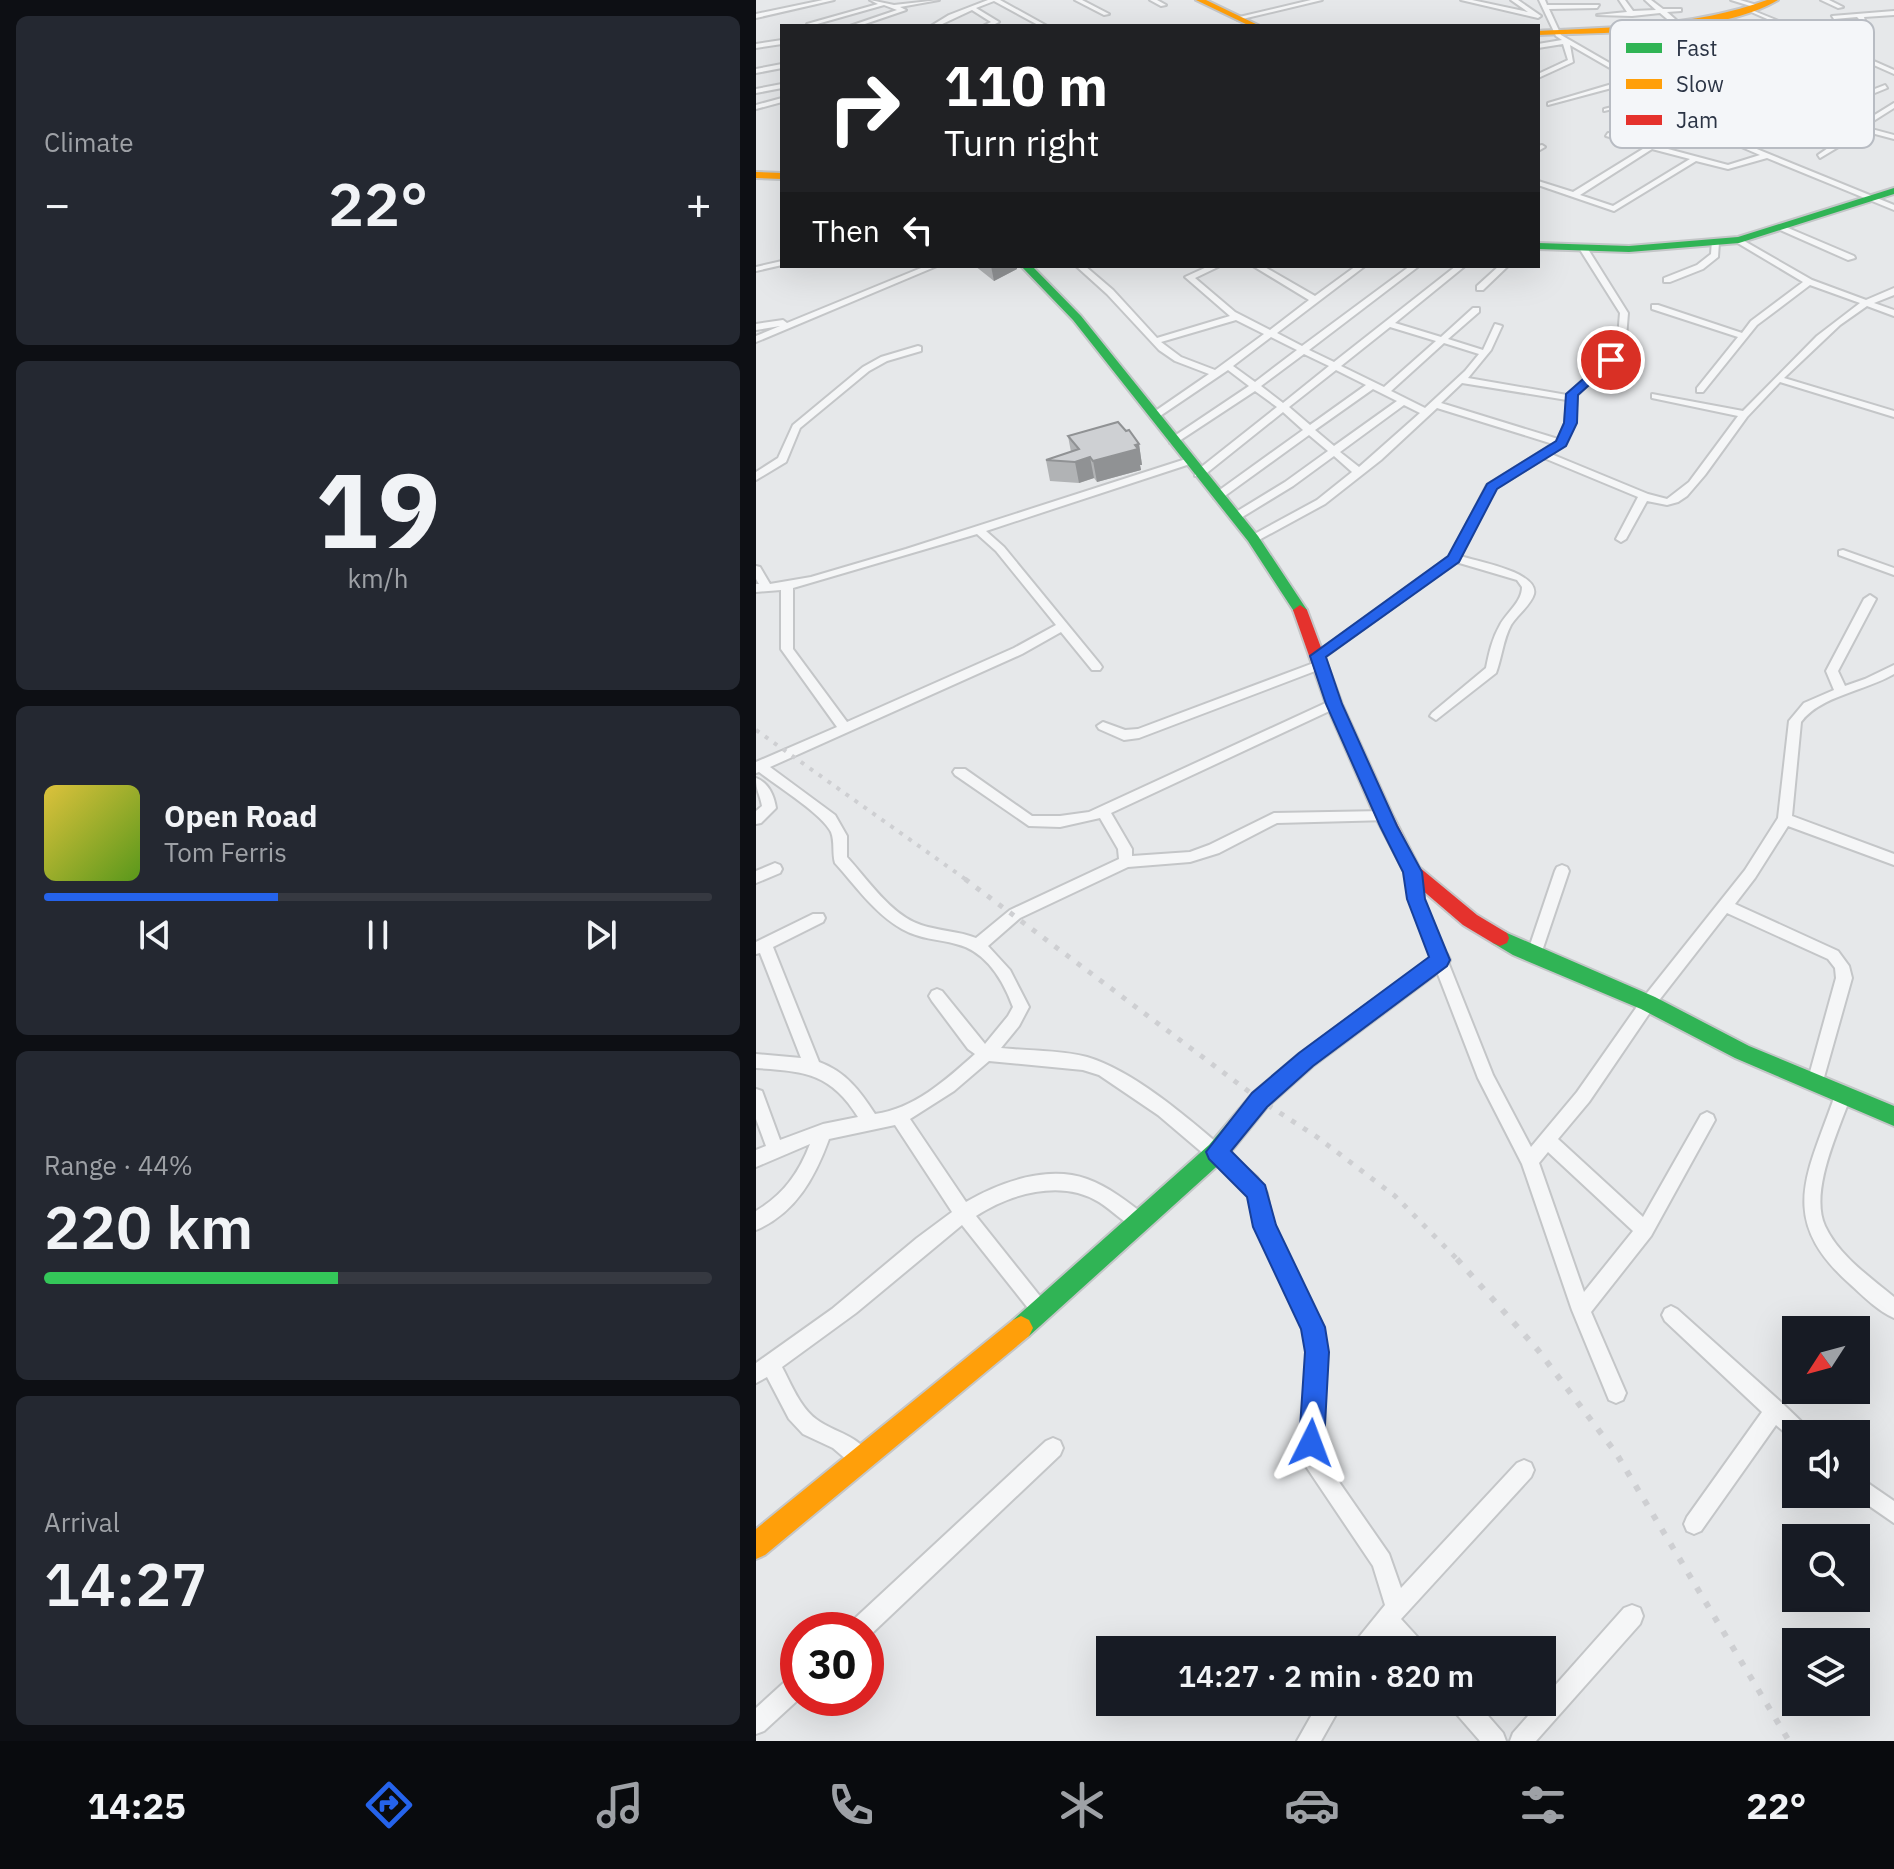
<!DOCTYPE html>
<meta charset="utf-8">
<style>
body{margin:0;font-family:"IBM Plex Sans",sans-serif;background:#242831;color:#f1f3f6;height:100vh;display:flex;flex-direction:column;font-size:30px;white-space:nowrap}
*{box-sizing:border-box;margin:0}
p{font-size:26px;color:#9ea1a6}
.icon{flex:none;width:44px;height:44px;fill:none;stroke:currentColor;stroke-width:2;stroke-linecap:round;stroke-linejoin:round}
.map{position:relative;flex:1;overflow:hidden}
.sheet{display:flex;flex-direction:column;gap:16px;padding:16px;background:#0d0f14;width:756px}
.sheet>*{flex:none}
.hud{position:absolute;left:24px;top:24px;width:760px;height:244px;border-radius:0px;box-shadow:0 8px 32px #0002;background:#202124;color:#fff;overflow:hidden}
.needle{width:52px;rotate:234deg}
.buttons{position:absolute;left:1026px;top:1316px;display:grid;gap:16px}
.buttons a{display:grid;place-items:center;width:88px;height:88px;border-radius:0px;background:#171b24;box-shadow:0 8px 32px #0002;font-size:40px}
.speed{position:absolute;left:24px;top:1612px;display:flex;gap:16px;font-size:40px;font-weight:700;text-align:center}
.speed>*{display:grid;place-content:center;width:104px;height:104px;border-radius:50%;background:#171b24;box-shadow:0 8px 32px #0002;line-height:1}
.speed .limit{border:12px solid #d22;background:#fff;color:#111}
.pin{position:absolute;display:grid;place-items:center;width:68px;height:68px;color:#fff;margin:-34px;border:4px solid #fff;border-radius:50%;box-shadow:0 2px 8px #0007}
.me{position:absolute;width:88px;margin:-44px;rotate:3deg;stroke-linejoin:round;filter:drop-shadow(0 0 6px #0008)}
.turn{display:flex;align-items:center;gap:28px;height:168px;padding:0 32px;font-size:36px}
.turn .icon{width:104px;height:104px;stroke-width:2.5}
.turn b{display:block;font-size:56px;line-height:68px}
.then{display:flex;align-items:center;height:76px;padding:0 32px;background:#0003;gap:16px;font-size:30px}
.big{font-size:60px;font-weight:600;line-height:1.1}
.sheet .tile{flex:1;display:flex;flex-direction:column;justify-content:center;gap:12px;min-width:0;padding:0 28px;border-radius:12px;background:#242831}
.sheet .dial{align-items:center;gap:0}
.dial b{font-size:104px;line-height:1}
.song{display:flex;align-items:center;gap:24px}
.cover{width:96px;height:96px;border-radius:12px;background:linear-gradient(135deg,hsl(50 70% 55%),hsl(90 70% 35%))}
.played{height:8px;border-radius:4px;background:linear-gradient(90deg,#2563eb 35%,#363941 35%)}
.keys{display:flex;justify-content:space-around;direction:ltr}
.heat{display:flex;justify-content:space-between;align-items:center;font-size:44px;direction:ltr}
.charge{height:12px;border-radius:6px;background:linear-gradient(90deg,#34c759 44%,#363941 0)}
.trip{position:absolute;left:340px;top:1636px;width:460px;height:80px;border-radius:0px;background:#171b24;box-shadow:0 8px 32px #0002;font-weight:600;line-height:80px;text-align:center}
.tab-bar{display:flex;height:128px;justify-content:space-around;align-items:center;background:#090b0e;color:#9ea1a6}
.tab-bar .icon{width:56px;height:56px}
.tab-bar .on{color:#2563eb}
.tab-bar b{font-size:36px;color:#f1f3f6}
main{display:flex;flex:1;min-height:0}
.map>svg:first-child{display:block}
</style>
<main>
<section class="sheet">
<div class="tile"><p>Climate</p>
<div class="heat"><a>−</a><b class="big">22°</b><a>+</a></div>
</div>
<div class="tile dial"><b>19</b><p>km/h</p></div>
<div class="tile">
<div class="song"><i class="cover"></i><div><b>Open Road</b><p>Tom Ferris</p></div></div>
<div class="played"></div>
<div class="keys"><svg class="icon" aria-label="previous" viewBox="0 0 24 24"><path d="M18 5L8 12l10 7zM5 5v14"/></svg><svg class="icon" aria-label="pause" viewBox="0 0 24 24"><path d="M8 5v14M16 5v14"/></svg><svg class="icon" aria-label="next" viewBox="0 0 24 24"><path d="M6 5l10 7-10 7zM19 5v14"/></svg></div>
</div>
<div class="tile"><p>Range · 44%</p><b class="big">220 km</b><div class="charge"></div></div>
<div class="tile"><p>Arrival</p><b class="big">14:27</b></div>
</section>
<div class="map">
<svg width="1138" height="1741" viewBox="0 0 1138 1741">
<rect width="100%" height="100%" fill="#e6e8ea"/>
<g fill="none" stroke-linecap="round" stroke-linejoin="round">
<defs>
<path id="street" d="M67 0H78L0 18V14Z
M114 0 138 5 183 0 144 7 150 10 103 26H94L141 10 128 5 54 26 51 24 122 4Z
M232 0H244L291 26H284L238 1 220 8 243 22 235 26H227L235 22 216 10 182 26H175L193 15Z
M319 0H326L353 14 348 15Z
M394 0H401L410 5 405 6Z
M555 0H566L482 20 479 18Z
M705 0H716L772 12 755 0H762L785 16 782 18Z
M783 0H789L791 5H843L841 8 793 9 805 35 935 110 942 104 945 98V71L935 57 929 34 904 13 876 16 841 15 871 12 863 0H869L877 11 900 10 889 0H895L907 9H925V11L911 12 935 33 943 60 984 54 987 56 946 63C957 79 954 101 939 113L954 125 966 121 996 101V99H1000L1018 87V85H1022L1037 76 1105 60 993 11V9L1062 37 1105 26 1104 20 1101 17 1078 19 1076 16 1138 11V15L1108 17 1111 27 1106 31 1068 39 1138 70V74L1111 62 1041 78 1028 87 1080 104 1129 85 1131 88 1087 106 1117 116 1138 103V108L1111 125 1108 123 1112 119 1024 89 1007 100 1138 135V139L1002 103 983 115 1084 146 1064 158 1062 155 1075 146 979 118 958 128 964 134 1138 205V210L1011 158 972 169 940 161 858 211 782 185V181L817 192 890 147 850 136 852 133 972 165 1004 155 960 136 933 114 905 98 848 111V109L901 96 878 82 792 105V103L873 79 814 45 817 62 782 78V74L812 60 807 44 782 48V44L806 40 800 36ZM896 149 934 159 857 206 824 195Z
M975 0H984L1004 6 1001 8Z
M1065 0H1073L1087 7 1082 8Z
M870 28H874L893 54H889Z
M26 40V44L0 48V44Z
M26 64V68L0 73V69Z
M26 84V88L0 93V89Z
M26 98V102L0 109V105Z
M786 145 789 147 782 151V146Z
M1025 225 1098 256 1099 258 1092 260 1022 229 1021 227Z
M983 238 1056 280 1110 300 1138 288V295L1118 303 1138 310V316L1111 306 1084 325 1028 378 1138 411V417L1024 382 991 417 949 475 931 496 922 502 911 505 891 501 870 539 865 542 860 539 882 497 788 458 739 489 704 556C720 561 783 572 778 594 775 605 761 615 755 625 747 640 746 657 740 673L680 720 674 716 676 713 730 668C733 653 736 639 744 625 751 612 766 602 766 587L761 580 700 562 566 659 562 660 556 656 694 556 731 485 797 444 681 408 625 460 569 504 501 541H493V537L561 500 596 472 578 456 537 486 483 519H475V515L529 482 572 451 553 435 466 498H458V494L547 430 527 412 447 476H439V472L521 407 499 391 420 443H414V439L493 386 472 370 401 418H395V414L453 374 419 361 403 350 351 294 320 266H329L357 290 401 338 474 316 429 277 453 266H464L439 278 479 312 514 330 553 300 497 266H507L559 296 600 266H609L521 333 546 346 654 266H663L553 350 578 362 700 266H709L639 323 685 337 717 308H723V312L692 339 727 350 739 324 746 326 735 350 712 378 811 395 861 349 864 313 823 248 830 246 872 313 869 350 821 395C819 421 819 438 795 454L892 494 911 499 933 482 982 416 896 398V394L987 411 1061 336 1104 303 1054 285 1001 325 947 392H941V388L982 337 896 309V305H902L986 333 995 321 1047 282 980 242 979 240ZM480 320 508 334 459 370 425 357 405 342ZM634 327 680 341 628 387 585 366ZM515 337 541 350 499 382 477 366ZM688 343 723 354 709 371 669 408 635 391ZM548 354 573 366 527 403 505 386ZM580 370 610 385 554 425 533 407ZM706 383 811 400 809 423 802 439 685 403ZM617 389 641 401 578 446 559 430ZM648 405 664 413 603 467 584 452Z
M956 240 963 242 962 257 947 269 914 282H908V278L941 265 955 254Z
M26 261V265L0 271V267Z
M170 266H181L0 342V336L24 326 0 330V324L27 320 31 323Z
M743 266H752L727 290H721V286Z
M162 346 165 347V351L131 361 113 371 44 428 30 462 0 480V472L22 458 37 425 107 367 125 357Z
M433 458 437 459V463L230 531 248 547 344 664 346 667 344 670H336L305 632 266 654 14 767 79 815 91 836V857C112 880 135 915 165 925 183 931 202 931 220 938L254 910 363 859 362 849 344 818 304 827 273 826 199 775 197 772 199 769H209L276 816H304L333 812 574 701H582L584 704 582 707 355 813 376 849V856L434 852 453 845 518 813 628 811 635 816 633 820 521 823 463 853 434 862 372 867 264 918 232 946 254 970 273 1007 263 1026 245 1048C273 1051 305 1050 331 1057 388 1074 455 1139 501 1177L511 1193 517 1226 566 1327 570 1352 565 1456 633 1554 645 1588 761 1463 768 1460 775 1463 778 1470 775 1477 645 1619 666 1642 669 1650H644L631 1636 620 1650H596L599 1642 629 1605 617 1566 545 1459 552 1352 548 1328 503 1233 494 1196 489 1189 402 1115 343 1075 327 1070 233 1061 198 1091 154 1119 210 1202C244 1182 292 1165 331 1179 353 1187 372 1202 390 1216L393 1222 390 1228 384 1231C369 1224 357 1211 343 1202 306 1179 255 1193 220 1216L291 1305 294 1311 291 1317 285 1320 279 1317 206 1225 100 1313 26 1367C35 1384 44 1407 60 1419 78 1433 105 1435 115 1459L112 1466 105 1469 98 1466 77 1448 47 1434 33 1419 11 1377 0 1383V1363L76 1309 161 1238 196 1212 139 1125 73 1139C59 1177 40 1213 0 1230V1211C27 1195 43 1173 54 1144L0 1167V1150L10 1146 0 1119V1089L6 1091 24 1140 67 1124 102 1117C75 1073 48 1071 0 1068V1054L45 1058 4 953 0 954V942L57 914H67L69 918 67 922 17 947 63 1062C90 1072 104 1091 119 1114 158 1109 190 1080 219 1054L212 1049 176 1001 173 996 176 991 181 989 186 991 229 1044 252 1016 257 1007C247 980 230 951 200 944 182 939 163 939 146 929 119 914 99 885 79 863 76 853 79 842 75 832 66 814 21 786 3 772L0 773V762L81 727 25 649V590L0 592V584H3L0 579V566L4 567 14 584 55 577 150 549ZM221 534 240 551 300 625 258 648 91 722 37 649V588Z
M1087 550 1138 568V575L1083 555V551Z
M1114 595 1120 599 1082 671 1089 686 1109 679 1138 665V674C1109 691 1064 696 1045 722L1036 816 1138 854V865L1032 826 999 878 979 904 1082 951 1093 966 1096 978 1065 1088 1059 1090 1053 1088 1051 1083 1080 978 1079 968 1072 959 971 913 897 1008 833 1102 802 1139 887 1217 945 1115 951 1112 957 1115 959 1120 895 1236 835 1312 870 1393 867 1400 860 1403 853 1400 816 1310 766 1164 722 1078 653 899 650 872 652 868H662L664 872 667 899 737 1075 775 1147 821 1092 887 998 989 870 1022 818 1033 721 1048 703 1078 690 1070 671 1108 599ZM792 1152 877 1231 828 1292 783 1163Z
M563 661 567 662 569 665 567 668 383 738 368 740 343 729 341 726 347 722 369 730 382 729Z
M0 778C13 783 18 796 20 808L5 823 0 824V811L6 806C4 794 0 792 0 778Z
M19 863 24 865 26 869 24 873 0 883V871Z
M806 865 811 867 813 871 785 954 783 958 778 960 773 958 771 954 799 871 801 867Z
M1087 1088 1093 1090 1095 1095C1083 1130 1053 1191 1069 1226 1083 1256 1114 1277 1138 1297V1318C1122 1311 1107 1296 1094 1284 1020 1218 1052 1174 1079 1095L1081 1090Z
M915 1306 921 1309 1026 1403 1051 1427 1054 1434H1040V1442L1020 1425 945 1531 938 1534 931 1531 928 1524 931 1517 1006 1412 909 1321 906 1315 909 1309Z
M297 1438 304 1441 307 1448 304 1455 111 1638 110 1630H92L95 1622 290 1441Z
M1100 1475 1138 1501V1523L1096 1494H1100Z
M876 1605 884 1608 887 1616 884 1624 780 1741H754L757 1733 868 1608Z
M42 1674V1698H44L8 1731 0 1734V1708L34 1677Z
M563 1702H587L565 1741H541Z
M694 1702H720L747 1733 750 1741H724L697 1710Z"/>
<path id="fast" d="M1138 188V194L983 243 873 252 782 249V243L873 246 982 237Z
M265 266H276L325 316 502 536 551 610 549 613H539L492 541 317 320Z
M744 930 899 997 993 1046 1138 1106V1126L979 1058 885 1009 757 955 737 943 735 938 737 933Z
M684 952 691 954 694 960 691 966 557 1066 511 1107 469 1159 273 1336 265 1340 257 1336 253 1328 257 1320 453 1145 497 1093 543 1054Z"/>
<path id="slow" d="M440 0H450L504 26H494Z
M1011 0H1022C962 35 851 32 782 35V31C860 27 937 27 1011 0Z
M0 172 26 173V179L0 178Z
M265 1316 273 1320 277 1328 273 1336 9 1555 0 1559V1529L257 1320Z"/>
<path id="jam" d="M544 605 551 610 586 704 637 816 663 867 721 915 751 933 753 938 751 943 744 946 737 943 707 925 651 877 619 816 570 704 537 610Z"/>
</defs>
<use href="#street" stroke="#c4c6c8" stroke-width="4"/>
<use href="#fast" stroke="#c4c6c8" stroke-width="4"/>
<use href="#slow" stroke="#c4c6c8" stroke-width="4"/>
<use href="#jam" stroke="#c4c6c8" stroke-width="4"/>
<use href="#street" fill="#f5f6f7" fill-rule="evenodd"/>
<use href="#fast" fill="#30b455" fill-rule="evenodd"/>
<use href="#slow" fill="#ff9f0a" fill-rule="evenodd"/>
<use href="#jam" fill="#e5322d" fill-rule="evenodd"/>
<path stroke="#cecfd2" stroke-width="4" stroke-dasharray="4 7" stroke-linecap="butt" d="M0 730 212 881"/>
<path stroke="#cecfd2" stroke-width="5" stroke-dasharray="5 9" stroke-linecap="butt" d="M209 879 504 1100 561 1137 639 1196 703 1261"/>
<path stroke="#cecfd2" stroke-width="6" stroke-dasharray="6 11" stroke-linecap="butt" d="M701 1259 782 1350 860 1453 1033 1741"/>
</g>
<path fill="#b1b3b5" d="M219 266H261V269L238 281Z
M370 431 383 444 386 465H384L385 470 341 482 338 478 323 483 294 481 290 460 315 452 312 436Z"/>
<path fill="#909294" d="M235 266H261V269L238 281Z
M383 444 386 465H384L385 470 341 482 337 461Z
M334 457 338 478 323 483 319 462Z"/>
<path fill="#ced0d3" stroke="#909294" stroke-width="2" d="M362 422 370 431 373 430 383 444 379 445 382 449 337 461 334 457 319 462 290 460 323 449 312 436Z"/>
<path fill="#2563eb" stroke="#184099" stroke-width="2" d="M851 358 861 360 822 395 821 423 810 446 741 489 703 562 570 657 586 704 641 826 666 872 669 899 694 960 691 966 557 1066 511 1107 475 1151 509 1185 520 1225 569 1327 573 1352 568 1443 564 1452 555 1456 546 1452 543 1443 549 1352 545 1329 497 1227 491 1197 453 1159 450 1152 496 1093 543 1053 673 957 651 899 647 872 624 826 570 704 554 656 692 556 731 484 800 441 808 423 810 394Z"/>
<rect x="854" y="20" width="264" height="128" rx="12" fill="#f4f6f9" stroke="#b8bcc3" stroke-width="2"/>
<rect x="870" y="43" width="36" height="10" fill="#30b455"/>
<rect x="870" y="79" width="36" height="10" fill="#ff9f0a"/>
<rect x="870" y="115" width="36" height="10" fill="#e5322d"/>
<g font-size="22" fill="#2b3445">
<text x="920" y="56">Fast</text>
<text x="920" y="92">Slow</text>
<text x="920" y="128">Jam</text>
</g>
</svg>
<div class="buttons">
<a><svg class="needle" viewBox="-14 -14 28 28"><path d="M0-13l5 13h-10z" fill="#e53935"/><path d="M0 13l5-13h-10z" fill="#9ea1a6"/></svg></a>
<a><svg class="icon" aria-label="sound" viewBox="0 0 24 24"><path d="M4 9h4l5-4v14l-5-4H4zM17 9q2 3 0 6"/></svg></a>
<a><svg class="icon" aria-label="search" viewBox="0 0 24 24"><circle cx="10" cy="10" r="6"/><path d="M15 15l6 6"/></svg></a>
<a><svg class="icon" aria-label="layers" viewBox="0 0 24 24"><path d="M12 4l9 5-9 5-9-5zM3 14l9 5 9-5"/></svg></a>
</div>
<div class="speed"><div class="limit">30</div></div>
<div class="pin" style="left:855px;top:360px;background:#d93025"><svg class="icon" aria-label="arrive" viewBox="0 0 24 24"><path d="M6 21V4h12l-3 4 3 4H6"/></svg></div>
<svg class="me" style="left:555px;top:1443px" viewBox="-20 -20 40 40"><path d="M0-17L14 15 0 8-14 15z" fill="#2563eb" stroke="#fff" stroke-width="4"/></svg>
<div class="trip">14:27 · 2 min · 820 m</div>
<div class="hud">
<div class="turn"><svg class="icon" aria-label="right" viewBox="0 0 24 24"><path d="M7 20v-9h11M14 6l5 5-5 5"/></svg><div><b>110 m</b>Turn right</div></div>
<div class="then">Then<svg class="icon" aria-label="left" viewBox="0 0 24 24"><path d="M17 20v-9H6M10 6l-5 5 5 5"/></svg></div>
</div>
</div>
</main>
<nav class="tab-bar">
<b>14:25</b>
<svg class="icon on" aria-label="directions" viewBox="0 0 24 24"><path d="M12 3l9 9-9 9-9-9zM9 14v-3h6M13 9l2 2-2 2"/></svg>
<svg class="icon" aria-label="music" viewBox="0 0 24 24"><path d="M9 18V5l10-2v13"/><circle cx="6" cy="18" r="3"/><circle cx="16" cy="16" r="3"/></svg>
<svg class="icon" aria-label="phone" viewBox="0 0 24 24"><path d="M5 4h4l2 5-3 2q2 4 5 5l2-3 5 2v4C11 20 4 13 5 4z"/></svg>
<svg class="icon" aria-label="climate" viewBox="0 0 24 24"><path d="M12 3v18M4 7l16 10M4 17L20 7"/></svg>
<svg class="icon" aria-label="car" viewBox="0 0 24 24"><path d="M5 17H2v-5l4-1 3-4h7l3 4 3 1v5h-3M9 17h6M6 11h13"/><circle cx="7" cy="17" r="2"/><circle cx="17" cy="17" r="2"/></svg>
<svg class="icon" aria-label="filters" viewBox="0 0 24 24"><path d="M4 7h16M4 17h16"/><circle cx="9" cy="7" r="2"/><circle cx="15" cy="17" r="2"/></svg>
<b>22°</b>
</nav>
